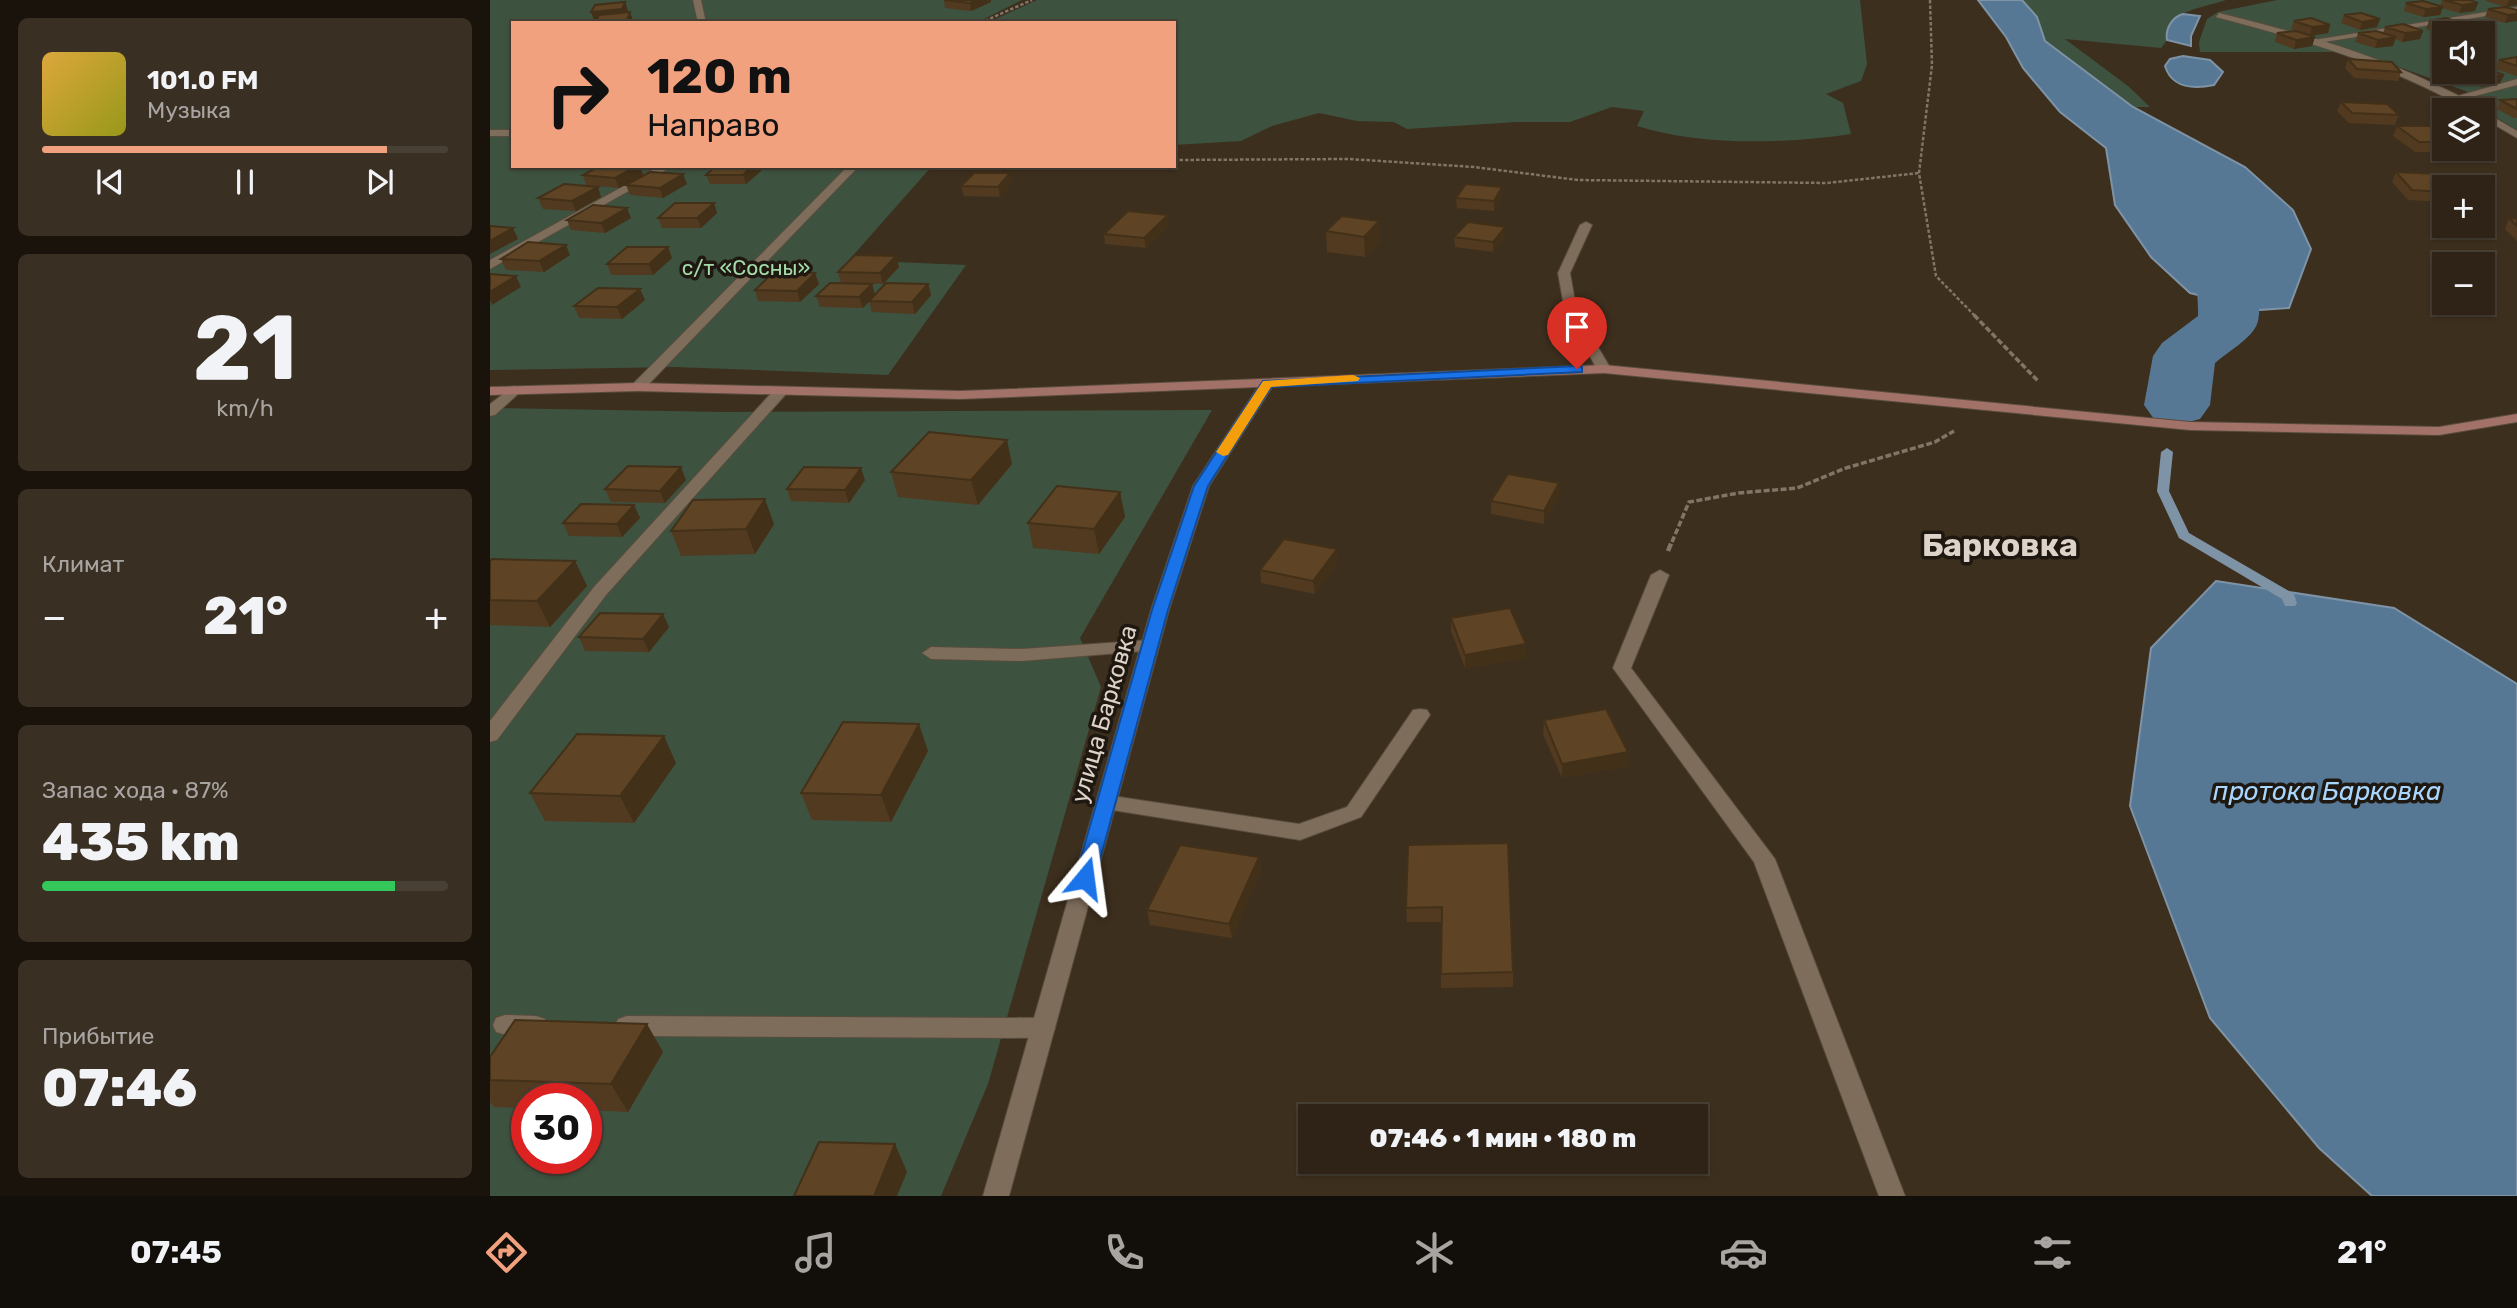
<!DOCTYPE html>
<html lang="ru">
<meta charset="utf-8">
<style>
body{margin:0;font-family:Rubik,sans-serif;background:#3a2f23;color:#f1f3f6;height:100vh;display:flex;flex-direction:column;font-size:26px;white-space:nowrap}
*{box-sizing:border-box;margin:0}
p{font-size:23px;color:#a7a4a1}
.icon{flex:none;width:38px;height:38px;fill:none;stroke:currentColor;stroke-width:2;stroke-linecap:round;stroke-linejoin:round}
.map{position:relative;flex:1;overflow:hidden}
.sheet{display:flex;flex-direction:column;gap:18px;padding:18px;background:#19130c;width:490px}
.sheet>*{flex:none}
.hud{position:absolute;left:21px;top:21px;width:665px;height:147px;border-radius:0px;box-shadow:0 2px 5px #0004,0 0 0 2px #494035;background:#f2a17e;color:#111;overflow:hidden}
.controls{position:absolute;left:1942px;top:21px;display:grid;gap:14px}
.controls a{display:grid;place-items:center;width:63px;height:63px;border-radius:0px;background:#2e2316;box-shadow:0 2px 5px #0004,0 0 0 2px #494035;font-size:35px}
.speed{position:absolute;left:21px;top:1083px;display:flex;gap:14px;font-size:35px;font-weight:700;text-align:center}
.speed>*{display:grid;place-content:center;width:91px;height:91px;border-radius:50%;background:#2e2316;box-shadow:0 2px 5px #0004,0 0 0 2px #494035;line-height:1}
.speed .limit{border:10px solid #d22;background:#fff;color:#111}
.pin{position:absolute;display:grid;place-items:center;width:60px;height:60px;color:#fff;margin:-72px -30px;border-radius:50% 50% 50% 0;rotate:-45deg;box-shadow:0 0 7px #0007}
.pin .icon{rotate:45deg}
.me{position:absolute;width:77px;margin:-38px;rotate:16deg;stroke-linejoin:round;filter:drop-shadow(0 0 5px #0008)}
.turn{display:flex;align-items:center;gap:24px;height:147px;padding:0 21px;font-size:32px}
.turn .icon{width:91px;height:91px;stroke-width:2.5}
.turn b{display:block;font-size:49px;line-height:60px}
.big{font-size:52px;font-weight:800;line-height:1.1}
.sheet .tile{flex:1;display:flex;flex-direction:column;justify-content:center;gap:10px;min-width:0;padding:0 24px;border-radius:10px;background:#3a2f23}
.sheet .dial{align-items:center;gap:0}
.dial b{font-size:91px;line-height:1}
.song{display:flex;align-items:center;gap:21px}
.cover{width:84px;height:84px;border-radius:10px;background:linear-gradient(135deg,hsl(40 70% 55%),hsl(60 70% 35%))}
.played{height:7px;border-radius:4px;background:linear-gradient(90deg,#f2a17e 85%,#494035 85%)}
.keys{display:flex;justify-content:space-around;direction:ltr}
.heat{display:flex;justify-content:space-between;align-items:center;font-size:38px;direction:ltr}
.charge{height:10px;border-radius:5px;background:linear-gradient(90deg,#34c759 87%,#494035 0)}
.trip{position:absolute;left:808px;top:1104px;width:410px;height:70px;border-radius:0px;background:#2e2316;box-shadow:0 2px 5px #0004,0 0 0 2px #494035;font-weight:800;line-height:70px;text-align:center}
.tab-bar{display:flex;height:112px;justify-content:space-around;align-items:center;background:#120e09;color:#a7a4a1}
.tab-bar .icon{width:49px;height:49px}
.tab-bar .on{color:#f2a17e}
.tab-bar b{font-size:32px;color:#f1f3f6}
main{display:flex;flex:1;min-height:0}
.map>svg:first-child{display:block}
</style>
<main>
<section class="sheet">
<div class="tile">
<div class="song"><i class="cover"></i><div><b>101.0 FM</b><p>Музыка</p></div></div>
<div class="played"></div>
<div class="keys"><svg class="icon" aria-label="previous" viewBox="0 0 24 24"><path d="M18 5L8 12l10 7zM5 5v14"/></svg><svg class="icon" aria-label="pause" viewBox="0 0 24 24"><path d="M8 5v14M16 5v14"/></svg><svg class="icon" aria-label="next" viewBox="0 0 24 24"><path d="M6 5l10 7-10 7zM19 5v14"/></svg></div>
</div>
<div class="tile dial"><b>21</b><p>km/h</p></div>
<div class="tile"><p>Климат</p>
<div class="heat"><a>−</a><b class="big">21°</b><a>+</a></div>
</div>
<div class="tile"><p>Запас хода · 87%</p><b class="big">435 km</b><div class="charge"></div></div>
<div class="tile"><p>Прибытие</p><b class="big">07:46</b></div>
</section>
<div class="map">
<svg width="2027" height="1196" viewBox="0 0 2027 1196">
<rect width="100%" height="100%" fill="#3d2f1e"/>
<path fill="#3e5240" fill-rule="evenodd" d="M0 0H532L486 23H23V166H442L359 260 476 265 398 375 185 367 0 370Z
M547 0H1370L1377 64 1371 81 1336 94 1353 103 1361 134C1295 144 1210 146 1147 126L1154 111 1122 107 1080 122H1027L917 129 904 122 867 121 829 113 782 126 751 141 684 145V23H497Z
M1532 0H1736C1716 7 1673 11 1677 40L1671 48 1575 39 1638 86 1660 107H1643L1555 41 1547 17Z
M1787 0H2027V130L1980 101 1998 99 1867 52H1710L1709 42 1717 19 1728 12ZM1955 33H1993V72H1955Z
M0 408 235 412 722 410 590 638 611 687 498 1084 451 1196H0ZM37 1099H96V1158H37Z"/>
<path fill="#567895" stroke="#7e93a5" stroke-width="2" d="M1488 0H1532L1547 17 1555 41 1643 107 1755 167 1803 210 1821 249 1799 308 1770 310 1700 293 1661 257 1625 205 1616 148 1570 112 1533 68 1516 37Z
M1693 14 1710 16 1701 36V46L1677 40C1675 29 1682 17 1693 14Z
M1693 56 1720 60 1733 72 1724 85C1704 89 1682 89 1675 66L1680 59Z
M1726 581 1904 608 2027 684V1196H1882L1829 1148 1720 1018 1640 806 1661 648Z"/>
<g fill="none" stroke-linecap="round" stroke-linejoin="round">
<path fill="#7e93a5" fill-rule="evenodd" d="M1677 448 1683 452 1679 491 1699 533 1804 594 1807 603 1805 606H1795L1792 599 1689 538 1667 491 1671 452Z"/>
<path fill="#567895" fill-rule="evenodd" d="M1702 184 1720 188C1740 216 1776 286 1768 321 1764 338 1737 352 1725 363L1720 405 1710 419 1687 425 1664 419 1654 405 1663 356 1672 343 1708 316C1709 273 1694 237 1676 199L1684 188Z"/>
<defs>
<path id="service" d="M203 0H211L216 23H208Z
M2027 7V11L1828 43 1824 40Z
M2027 79V85L1966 101 1961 98Z
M0 130H23V136H0Z
M170 166H183L0 269V260Z
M358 166H369L153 390H143V384Z
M1096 222 1102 225 1080 273 1087 312 1121 369 1114 373 1107 369 1075 312 1068 273 1090 225Z
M24 386 31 390 29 393 5 415 0 416V404Z
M291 387 298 391 296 394 116 595 7 740 0 742V721L104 587 286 388Z
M1170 570 1179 575 1141 668 1285 859 1415 1196H1389L1264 862 1123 668 1161 575Z
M660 640 669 646 666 650 532 661 441 659 432 653 441 647 532 649Z
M930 709 937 710 940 715 871 817 810 840 616 809 609 807 606 802 609 797 616 795 809 824 857 807 923 710Z
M15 1015 46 1016 55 1019 58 1026 55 1033C40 1038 21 1037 6 1032L3 1025 6 1018Z
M137 1016 553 1018 562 1021 565 1028 562 1035 553 1038 137 1036 128 1033 125 1026 128 1019Z"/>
<path id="minor" d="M1729 13C1802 31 1876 51 1944 84 1959 91 1978 99 1991 110H1979C1900 65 1814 40 1726 17Z
M1993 111 2027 131V138L1993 118Z
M777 380 784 384 719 486 679 610 519 1196H493L661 610 703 486 772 381Z"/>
<path id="secondary" d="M1114 365 1700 422 1949 427 2027 414V422L1949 435 1700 430 1114 373 470 399 148 391 0 395V387L148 383 470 391Z"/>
</defs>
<use href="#service" stroke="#584c3d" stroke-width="2"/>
<use href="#minor" stroke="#584c3d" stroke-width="2"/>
<use href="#secondary" stroke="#584c3d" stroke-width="2"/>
<path stroke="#817567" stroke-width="2.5" stroke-dasharray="3.5 2" stroke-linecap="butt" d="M1440 0 1442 65 1429 173 1446 276 1486 317
M490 23 542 0
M684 160 859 159 984 167 1088 180 1337 183 1429 173"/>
<path stroke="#817567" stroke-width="3.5" stroke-dasharray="6 2.5" stroke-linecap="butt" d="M1484 315 1549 382
M1182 542 1199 502 1249 493 1307 488 1356 468 1445 442 1464 431"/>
<path stroke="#817567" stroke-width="4.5" stroke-dasharray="8 3.5" stroke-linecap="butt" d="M1178 551 1182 541"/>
<use href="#service" fill="#7e6d5b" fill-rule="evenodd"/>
<use href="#minor" fill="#7e6d5b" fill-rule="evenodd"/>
<use href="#secondary" fill="#a27268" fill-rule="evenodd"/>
</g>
<path fill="#513a1f" d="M454 0H501V2L481 11 455 8Z
M1952 0H1979L1985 11 1969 13 1952 8 1950 15 1933 17 1914 11 1916 3 1950 6Z
M1996 0H2027V5L2016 7 1996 1Z
M1998 9 2027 10 2015 23 1995 17Z
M1854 15 1887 27 1870 30 1851 23Z
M1804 21 1840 25 1838 33 1820 36 1825 37 1822 46 1804 49 1785 42 1787 33 1806 31 1801 29Z
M1939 21 1977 25 1973 33H1955V35L1936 29Z
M1895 27 1933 31 1930 39 1912 42 1905 39 1903 46 1885 48 1865 42 1868 33H1893Z
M2027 57V76L2005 69 2009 60Z
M1858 59 1911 72 1908 81 1864 78 1855 68Z
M1971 72H1993L2014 75 2010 83 1991 87 1969 79Z
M2027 99V118H2024L2007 109 2010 100Z
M1851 102 1909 115 1905 125 1859 123 1847 111Z
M1907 126 1955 135V149H1964L1962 152H1925L1903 136Z
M110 166H150L153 175 129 188 96 185 93 175Z
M226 166H270L271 171 256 184H220L216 175Z
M1906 172 1955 187V202L1918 200 1902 182Z
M522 183 510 197 474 196 471 186Z
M197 184 173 198 140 195 136 185Z
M111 197 86 211 53 209 48 198Z
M1012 197 1004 211 967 208 966 198Z
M224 203 227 213 211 228H172L168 218Z
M852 216 890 242 875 257 837 252 836 231Z
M141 218 115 233 81 230 77 220Z
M2019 218 2027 219V241L2015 229Z
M679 225 656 248 615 244 614 234Z
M964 237H1015L1003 252 965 247Z
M80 255 54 272 16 270 11 259Z
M406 256 409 267 393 284 351 283 348 272Z
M182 258 163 275H121L117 264Z
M329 284 310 302 268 301 265 290Z
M382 284 385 295 373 308 330 307 326 296Z
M438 284 441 295 425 314 382 312 379 301Z
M155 300 132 319 89 318 84 306Z
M522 464 488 505 408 497 401 472Z
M196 480 175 503 121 502 115 489Z
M375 480 359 503 301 501 297 489Z
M630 492 635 517 609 554 543 548 538 523Z
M1069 496 1054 524 1001 514V501Z
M144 505 150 518 132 537 79 536 73 523Z
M284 524 265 554 191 556 181 531Z
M0 561H85L97 586 60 627 0 625Z
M848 562 825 594 771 583 770 570Z
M961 618 1036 644V658L975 668 961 631Z
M179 627 159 652 95 651 89 637Z
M1054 720 1138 752 1137 766 1072 778 1053 734Z
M438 751 401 822 322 820 311 793Z
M186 763 144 823 55 821 40 793Z
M918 845 1023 972V987L951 988V922H917L916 908Z
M769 857 771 871 742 938 660 925 657 910Z
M173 1052 138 1112 96 1110V1099H37V1108L4 1107 0 1102V1057Z"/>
<path fill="#423019" d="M486 0H501V2L481 11 480 3Z
M2019 0H2027V5L2016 7Z
M135 2 138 10 135 17 104 20 101 12Z
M1988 3 1985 11 1969 13 1972 5Z
M1953 7 1950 15 1933 17 1936 9Z
M140 12 143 20 142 23H105Z
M2027 14V21L2015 23 2018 15Z
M1890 19 1887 27 1870 30 1872 22Z
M1840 25 1838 33 1820 36 1822 27Z
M1977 25 1973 33H1957L1959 27Z
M1933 31 1930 39 1912 42 1915 33Z
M1825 37 1822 46 1804 49 1806 40Z
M1906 37 1903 46 1885 48 1888 40Z
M2014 75 2010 83 1991 87 1995 78Z
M147 166H150L153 175 129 188 125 178Z
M262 166H270L271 171 256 184 253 175Z
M520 173 522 183 510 197 508 187Z
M193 174 197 184 173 198 170 188Z
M108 187 111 197 86 211 82 201Z
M1012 187V197L1004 211V201Z
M224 203 227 213 211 228 207 218Z
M137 208 141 218 115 233 111 223Z
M678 215 679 225 656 248 654 238Z
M889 221 890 242 875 257 874 237Z
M1015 227V237L1003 252V242Z
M23 228 28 239 0 254V241Z
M76 245 80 255 54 272 49 261Z
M178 247 182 258 163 275 159 264Z
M406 256 409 267 393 284 390 273Z
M325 273 329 284 310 302 307 291Z
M26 276 31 287 2 305 0 300V292Z
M382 284 385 295 373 308 369 297Z
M438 284 441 295 425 314 422 302Z
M150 289 155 300 132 319 127 307Z
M517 440 522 464 488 505 481 480Z
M191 467 196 480 175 503 170 491Z
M371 468 375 480 359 503 355 490Z
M1069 483V496L1054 524V511Z
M630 492 635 517 609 554 604 529Z
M275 499 284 524 265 554 256 529Z
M144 505 150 518 132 537 127 524Z
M847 549 848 562 825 594 823 581Z
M85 561 97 586 60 627 47 601Z
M173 614 179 627 159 652 153 639Z
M1036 644V658L975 668V655Z
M429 724 438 751 401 822 391 795Z
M174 736 186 763 144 823 130 796Z
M1138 752 1137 766 1072 778V764Z
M769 857 771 871 742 938 739 924Z
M157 1024 173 1052 138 1112 121 1084Z
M405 1144 417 1172 407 1196H384Z"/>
<path fill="#5e4424" stroke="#423019" stroke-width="2" d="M454 0H486L480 3Z
M1954 0H1979L1988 3 1972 5Z
M1933 1 1953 7 1936 9 1916 3Z
M135 2 132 9 101 12 105 5Z
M2015 7 2027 10V14L2018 15 1998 9Z
M140 12 137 20 105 23 109 15Z
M1871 13 1890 19 1872 22 1854 15Z
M1821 18 1840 25 1822 27 1804 21Z
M1956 18 1977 25 1959 27 1939 21Z
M1913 24 1933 31 1915 33 1895 27Z
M1806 31 1825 37 1806 40 1787 33Z
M1886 31 1906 37 1888 40 1868 33Z
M2027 57V66L2009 60Z
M1858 59 1902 62 1911 72 1867 69Z
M1993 68 2014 75 1995 78 1977 72H1993Z
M2027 99V109L2010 100Z
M1851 102 1897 104 1909 115 1862 113Z
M1907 126H1943L1955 135V142H1929Z
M110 166H147L125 178 93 175Z
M226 166H262L253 175H216Z
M160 172 193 174 170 188 136 185Z
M1906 172 1947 174 1960 187H1955V192L1922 190Z
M484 173H520L508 187 471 186Z
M74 184 108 187 82 201 48 198Z
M976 184 1012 187 1004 201 966 198Z
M185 203H224L207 218H168Z
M103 205 137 208 111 223 77 220Z
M638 211 678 215 654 238 614 234Z
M852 216 889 221 874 237 836 231Z
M2019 218 2027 219V226Z
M978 222 1015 227 1003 242 964 237Z
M0 226 23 228 0 241Z
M38 242 76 245 49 261 11 259Z
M137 247H178L159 264H117Z
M365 255 406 256 390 273 348 272Z
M284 272 325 273 307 291 265 290Z
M0 274 26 276 0 292Z
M340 283 382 284 369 297 326 296Z
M396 283 438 284 422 302 379 301Z
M108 288 150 289 127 307 84 306Z
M439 432 517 440 481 480 401 472Z
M138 466 191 467 170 491 115 489Z
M314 467 371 468 355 490 297 489Z
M1018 474 1069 483 1054 511 1001 501Z
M567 486 630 492 604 529 538 523Z
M275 499 256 529 181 531 203 500Z
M91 504 144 505 127 524 73 523Z
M794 539 847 549 823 581 770 570Z
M2 559 85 561 47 601 0 600V561Z
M1020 608 1036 644 975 655 961 618Z
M110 613 173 614 153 639 89 637Z
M1116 709 1138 752 1072 764 1054 720Z
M353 722 429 724 391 795 311 793Z
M87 734 174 736 130 796 40 793Z
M1018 843 1023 972 951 974 952 907 916 908 918 845Z
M690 845 769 857 739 924 657 910Z
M25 1020 157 1024 121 1084 0 1080V1057Z
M329 1142 405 1144 384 1196H304Z"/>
<path fill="#1a73e8" stroke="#114b97" stroke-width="2" d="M1087 366 1092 367V372L781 387 718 486 678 610 605 878 602 883 595 885 588 883 585 878 662 610 704 486 773 381Z"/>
<path fill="#f59e0b" d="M863 375 870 378 868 381 781 387 738 455 733 456 726 452 773 381Z"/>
<g text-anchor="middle" stroke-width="7" stroke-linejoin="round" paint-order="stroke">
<g font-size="21" fill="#a3dbaa" stroke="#1f1811">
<text x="256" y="275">с/т «Сосны»</text>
</g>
<g font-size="24" fill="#ddd3c9" stroke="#1f1811">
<text transform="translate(614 714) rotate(-74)" y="8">улица Барковка</text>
</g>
<g font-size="26" font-style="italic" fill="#a9d6fd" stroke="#1f1811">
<text x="1837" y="800">протока Барковка</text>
</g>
<g font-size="32" font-weight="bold" fill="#ddd3c9" stroke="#1f1811">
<text x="1510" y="556">Барковка</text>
</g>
</g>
</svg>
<div class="controls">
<a><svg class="icon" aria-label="sound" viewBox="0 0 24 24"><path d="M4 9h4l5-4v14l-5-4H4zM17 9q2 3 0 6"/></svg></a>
<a><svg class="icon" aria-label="layers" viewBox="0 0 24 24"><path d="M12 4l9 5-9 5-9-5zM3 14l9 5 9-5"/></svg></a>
<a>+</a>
<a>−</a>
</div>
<div class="speed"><div class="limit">30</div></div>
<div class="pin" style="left:1087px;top:369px;background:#d93025"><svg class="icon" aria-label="arrive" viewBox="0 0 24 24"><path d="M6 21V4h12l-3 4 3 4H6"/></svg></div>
<svg class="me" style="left:595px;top:878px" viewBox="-20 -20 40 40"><path d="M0-17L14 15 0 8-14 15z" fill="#1a73e8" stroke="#fff" stroke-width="4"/></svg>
<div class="trip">07:46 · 1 мин · 180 m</div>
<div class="hud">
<div class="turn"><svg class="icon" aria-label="right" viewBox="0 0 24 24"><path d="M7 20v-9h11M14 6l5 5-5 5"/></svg><div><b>120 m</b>Направо</div></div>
</div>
</div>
</main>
<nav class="tab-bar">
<b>07:45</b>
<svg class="icon on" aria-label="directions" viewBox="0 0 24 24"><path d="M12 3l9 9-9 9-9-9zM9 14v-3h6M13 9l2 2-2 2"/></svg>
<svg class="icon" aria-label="music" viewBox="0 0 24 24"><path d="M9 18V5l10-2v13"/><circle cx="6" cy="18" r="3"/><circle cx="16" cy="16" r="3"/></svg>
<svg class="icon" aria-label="phone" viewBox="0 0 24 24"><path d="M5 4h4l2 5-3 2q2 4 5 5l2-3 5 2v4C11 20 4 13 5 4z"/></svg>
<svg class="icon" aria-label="climate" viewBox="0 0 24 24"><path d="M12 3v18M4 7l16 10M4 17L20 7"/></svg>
<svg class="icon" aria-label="car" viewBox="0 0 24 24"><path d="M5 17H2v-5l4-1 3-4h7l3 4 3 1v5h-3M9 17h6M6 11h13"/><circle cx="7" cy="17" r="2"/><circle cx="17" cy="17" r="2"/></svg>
<svg class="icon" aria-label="filters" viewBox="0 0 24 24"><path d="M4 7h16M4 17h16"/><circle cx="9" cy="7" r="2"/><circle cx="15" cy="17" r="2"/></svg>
<b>21°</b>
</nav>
